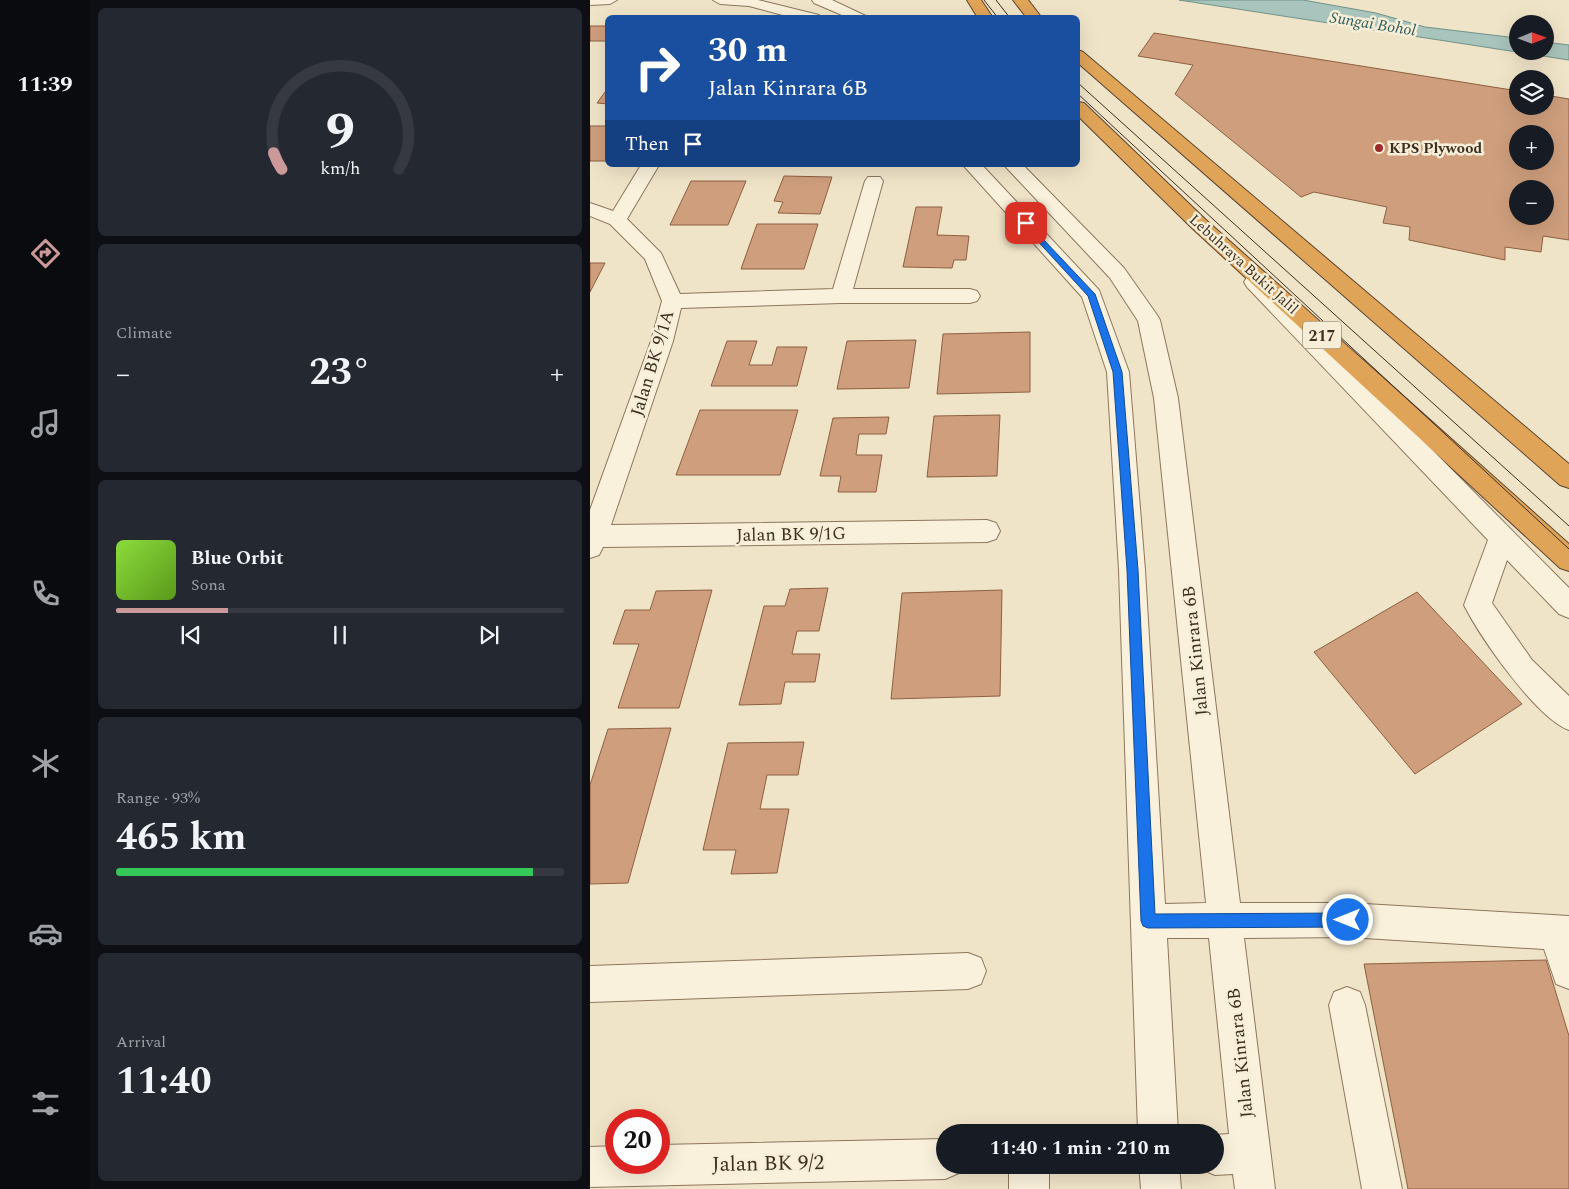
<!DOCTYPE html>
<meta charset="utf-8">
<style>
body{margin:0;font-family:Spectral,serif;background:#242831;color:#f1f3f6;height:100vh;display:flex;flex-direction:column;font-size:19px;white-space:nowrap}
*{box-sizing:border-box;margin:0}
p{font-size:16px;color:#9ea1a6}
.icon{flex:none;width:28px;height:28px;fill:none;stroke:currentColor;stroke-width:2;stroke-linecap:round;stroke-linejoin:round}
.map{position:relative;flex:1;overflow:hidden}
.side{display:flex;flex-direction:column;gap:8px;padding:8px;background:#0d0f14;width:500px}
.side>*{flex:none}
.hud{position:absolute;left:15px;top:15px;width:475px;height:152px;border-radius:8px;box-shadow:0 5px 20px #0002;background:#1a4fa0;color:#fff;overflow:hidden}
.needle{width:32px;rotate:89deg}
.buttons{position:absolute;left:919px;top:15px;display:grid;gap:10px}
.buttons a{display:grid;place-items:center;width:45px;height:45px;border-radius:50%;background:#171b24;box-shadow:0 5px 20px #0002;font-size:25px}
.speed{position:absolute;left:15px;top:1109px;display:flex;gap:10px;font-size:25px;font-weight:700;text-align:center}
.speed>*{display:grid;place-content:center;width:65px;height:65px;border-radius:50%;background:#171b24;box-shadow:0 5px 20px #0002;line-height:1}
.speed .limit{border:8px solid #d22;background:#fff;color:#111}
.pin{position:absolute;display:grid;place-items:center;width:42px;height:42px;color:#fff;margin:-21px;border-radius:10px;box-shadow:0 2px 8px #0006}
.me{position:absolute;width:55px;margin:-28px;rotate:270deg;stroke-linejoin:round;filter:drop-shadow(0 0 4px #0008)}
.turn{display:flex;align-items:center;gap:18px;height:105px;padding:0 20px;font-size:22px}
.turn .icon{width:65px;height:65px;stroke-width:2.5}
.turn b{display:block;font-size:35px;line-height:42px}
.then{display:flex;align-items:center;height:48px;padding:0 20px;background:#0003;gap:10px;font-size:19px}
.big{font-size:38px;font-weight:700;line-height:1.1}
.side .tile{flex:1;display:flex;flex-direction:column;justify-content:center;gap:8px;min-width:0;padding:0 18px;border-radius:8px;background:#242831}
.side .dial{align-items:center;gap:0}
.dial svg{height:130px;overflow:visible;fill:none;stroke:#363941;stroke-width:7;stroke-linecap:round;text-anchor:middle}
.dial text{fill:#f1f3f6;stroke:none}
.song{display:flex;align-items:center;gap:15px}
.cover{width:60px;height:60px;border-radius:8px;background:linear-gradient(135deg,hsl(90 70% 55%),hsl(90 70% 35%))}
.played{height:5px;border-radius:2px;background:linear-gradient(90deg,#cc999b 25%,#363941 25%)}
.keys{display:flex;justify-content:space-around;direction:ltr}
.heat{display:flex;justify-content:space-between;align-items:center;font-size:28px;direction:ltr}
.charge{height:8px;border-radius:4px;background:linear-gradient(90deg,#34c759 93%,#363941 0)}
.trip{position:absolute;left:346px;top:1124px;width:288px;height:50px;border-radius:25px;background:#171b24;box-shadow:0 5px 20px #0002;font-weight:700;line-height:50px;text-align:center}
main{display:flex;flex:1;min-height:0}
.menu{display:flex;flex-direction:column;width:90px;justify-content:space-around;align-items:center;background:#090b0e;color:#9ea1a6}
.menu .icon{width:35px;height:35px}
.menu .active{color:#cc999b}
.menu b{font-size:22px;color:#f1f3f6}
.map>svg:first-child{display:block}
</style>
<main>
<nav class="menu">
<b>11:39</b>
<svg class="icon active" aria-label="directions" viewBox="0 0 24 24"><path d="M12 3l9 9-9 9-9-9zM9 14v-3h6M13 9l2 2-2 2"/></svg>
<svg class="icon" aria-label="music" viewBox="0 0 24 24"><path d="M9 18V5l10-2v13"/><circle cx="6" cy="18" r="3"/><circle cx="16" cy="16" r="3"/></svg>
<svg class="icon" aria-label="phone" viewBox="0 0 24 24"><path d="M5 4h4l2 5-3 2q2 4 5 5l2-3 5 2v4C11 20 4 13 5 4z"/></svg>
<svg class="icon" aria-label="climate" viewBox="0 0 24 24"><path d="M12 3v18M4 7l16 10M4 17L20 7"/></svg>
<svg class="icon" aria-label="car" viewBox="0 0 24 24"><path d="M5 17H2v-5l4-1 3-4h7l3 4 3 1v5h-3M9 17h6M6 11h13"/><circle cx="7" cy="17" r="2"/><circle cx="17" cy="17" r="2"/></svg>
<svg class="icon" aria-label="filters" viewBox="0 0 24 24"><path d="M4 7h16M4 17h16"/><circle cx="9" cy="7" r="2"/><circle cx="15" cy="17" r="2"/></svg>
</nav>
<section class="side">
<div class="tile dial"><svg viewBox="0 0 100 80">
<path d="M14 69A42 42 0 1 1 86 69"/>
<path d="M14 69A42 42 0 0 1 9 59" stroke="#cc999b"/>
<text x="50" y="56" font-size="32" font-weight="700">9</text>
<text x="50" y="72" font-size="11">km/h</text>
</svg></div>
<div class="tile"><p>Climate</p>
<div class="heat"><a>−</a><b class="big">23°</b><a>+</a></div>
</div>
<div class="tile">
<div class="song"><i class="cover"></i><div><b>Blue Orbit</b><p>Sona</p></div></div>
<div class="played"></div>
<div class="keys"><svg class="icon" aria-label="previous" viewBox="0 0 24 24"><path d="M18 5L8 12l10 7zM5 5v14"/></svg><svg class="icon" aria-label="pause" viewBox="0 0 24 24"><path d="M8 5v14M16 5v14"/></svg><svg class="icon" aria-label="next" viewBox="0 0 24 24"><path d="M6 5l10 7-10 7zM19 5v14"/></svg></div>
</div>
<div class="tile"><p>Range · 93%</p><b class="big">465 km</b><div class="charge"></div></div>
<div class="tile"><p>Arrival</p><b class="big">11:40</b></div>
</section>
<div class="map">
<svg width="979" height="1189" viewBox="0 0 979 1189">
<rect width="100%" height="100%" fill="#f0e4c8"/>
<path fill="#a9c4bc" stroke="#6f938a" d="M589 0H713L786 13 835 27 927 38 928 51H955V42L979 45V60Z"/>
<path fill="#cf9f7d" stroke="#8d5f41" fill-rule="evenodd" d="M0 26H18V41H0Z
M564 33 928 91V106H955V95L979 99V240L953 236 951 252 915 247V260L819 240 820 227 793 223 797 207 724 192 711 197 585 94 603 65 548 56ZM928 134H955V161H928ZM928 189H955V216H928Z
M18 88V104L7 103Z
M0 126H18V161H0Z
M194 176 242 177 230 214 188 213 193 202 184 201Z
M101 181H156L138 225H80Z
M326 207H352L347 235 379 236 376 260H364L362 268 313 267Z
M167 224H228L214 269H151Z
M0 263H15L0 292Z
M440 332V392L347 394 353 334Z
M326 340 319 388 247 389 257 341Z
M137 341H167L159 365H182L187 347H217L207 386H121Z
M110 410H208L190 475H86Z
M410 415 407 476 337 477 344 416Z
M299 417 296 434H269L266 455H292L286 492H248L251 476H230L243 418Z
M238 588 229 631H207L202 654H230L225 682H195L191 704 149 705 174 606H195L200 589Z
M122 590 89 708H28L49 644H23L35 610H60L66 591Z
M412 590 410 696 301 699 312 593Z
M827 592 932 704 825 774 724 652Z
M81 728 38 883 0 884V785L18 729Z
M214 742 208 775H177L170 809H199L187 873 141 874 146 850H113L138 743Z
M956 960 979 1036V1189H818L774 964Z"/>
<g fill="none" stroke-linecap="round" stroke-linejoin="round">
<defs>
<path id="minor" d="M0 0H27L20 4 0 5Z
M123 0H168L229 15 231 18H204L159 6 130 4Z
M222 0H242L280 18H259L224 3Z
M51 165H69L37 219 71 253 90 294 243 289 275 181 278 177H290L293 181 263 289H380L387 291 390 296 387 301 380 303H251L91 308 83 341 21 525 397 520 406 523 410 531 406 539 397 542 13 547 9 555 0 558V510L61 341 72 301 55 259 20 224 0 216V203L23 211Z
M373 165H392L509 290 539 372 555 570 575 904 616 903 564 398 548 321 520 278 414 165H433L534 268 567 315 570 320 588 398 650 903H758L979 916V989L966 984 954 949 758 937 654 938 685 1189H645L643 1174 625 1175 611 1169 609 1165H625V1135L639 1134 619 938H577L588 1132H548L529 570 517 372 492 297Z
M664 275 671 277 979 588V618L969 614 917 560 902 603 942 660 979 696V730C946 718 890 637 874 605L898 540 657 287 654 282 657 277Z
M378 953 391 958 396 971 391 984 378 989 0 1002V966Z
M757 987 770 992 775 1005 812 1189H772L739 1005 744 992Z
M355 1139V1165H373L369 1173 355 1179 0 1187V1147L26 1146V1162H69V1145Z
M419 1165H459V1189H419Z
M549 1165H589L591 1189H551Z"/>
<path id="highway" d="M377 0H391L403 18H388Z
M423 0H438L452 18H437Z
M488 50 493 52 979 464V488L970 485 488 63Z
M488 102 494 103 616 220 979 544V571L970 568 602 228 488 116Z"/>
</defs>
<use href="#minor" stroke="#8d765c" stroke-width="2"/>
<use href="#highway" stroke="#5b4430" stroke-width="2"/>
<use href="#minor" fill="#faf1dc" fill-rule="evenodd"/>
<use href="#highway" fill="#e0a458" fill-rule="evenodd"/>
<path stroke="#3d2e20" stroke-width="1" d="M394 0 408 18
M406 0 420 18
M488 83 979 526
M488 94 979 549"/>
</g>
<path fill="#1a73e8" stroke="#114b97" d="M436 221 505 294 532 372 548 570 565 914 758 913 763 915 765 920 763 925 758 927 558 928 553 926 551 921 537 570 523 372 498 296 433 225 432 223Z"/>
<circle fill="#9e2a2b" stroke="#f7eed8" stroke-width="2" cx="789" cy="148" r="5"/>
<g text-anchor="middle" stroke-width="5" stroke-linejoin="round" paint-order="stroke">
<g font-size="15" font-weight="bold" fill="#3d2e20" stroke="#f7eed8" text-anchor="start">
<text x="799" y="153">KPS Plywood</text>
</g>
<g font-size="15" fill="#3d2e20" stroke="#f7eed8">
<text transform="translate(654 264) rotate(42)" y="5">Lebuhraya Bukit Jalil</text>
</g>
<g font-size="16" font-style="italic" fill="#2f5d5a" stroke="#f7eed8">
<text transform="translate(783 23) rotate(9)" y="6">Sungai Bohol</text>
</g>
<rect fill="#f7eed8" stroke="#756857" stroke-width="1" x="713" y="321.5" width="38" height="27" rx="4"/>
<g font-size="16" font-weight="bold" fill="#3d2e20">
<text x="732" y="341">217</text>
</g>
<g font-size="18" fill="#3d2e20" stroke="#f7eed8">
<text transform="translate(62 363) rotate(-73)" y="6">Jalan BK 9/1A</text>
<text transform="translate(201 534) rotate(-1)" y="6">Jalan BK 9/1G</text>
<text transform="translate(605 651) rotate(-96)" y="6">Jalan Kinrara 6B</text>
<text transform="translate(650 1053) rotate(-96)" y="6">Jalan Kinrara 6B</text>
</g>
<g font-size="21" fill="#3d2e20" stroke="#f7eed8">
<text transform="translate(178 1163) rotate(-1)" y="7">Jalan BK 9/2</text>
</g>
</g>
</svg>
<div class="buttons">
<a><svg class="needle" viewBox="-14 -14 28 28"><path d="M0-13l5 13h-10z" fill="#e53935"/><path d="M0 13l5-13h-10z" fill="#9ea1a6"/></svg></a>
<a><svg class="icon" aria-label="layers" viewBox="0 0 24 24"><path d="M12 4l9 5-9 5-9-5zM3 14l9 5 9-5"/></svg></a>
<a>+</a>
<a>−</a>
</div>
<div class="speed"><div class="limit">20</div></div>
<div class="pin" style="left:436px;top:223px;background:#d93025"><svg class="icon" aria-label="arrive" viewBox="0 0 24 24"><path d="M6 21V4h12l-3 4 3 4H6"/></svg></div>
<svg class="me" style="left:758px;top:920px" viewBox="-20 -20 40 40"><circle r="17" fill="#1a73e8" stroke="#fff" stroke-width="3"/><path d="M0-11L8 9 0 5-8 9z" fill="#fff"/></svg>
<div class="trip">11:40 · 1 min · 210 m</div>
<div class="hud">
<div class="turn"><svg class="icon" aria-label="right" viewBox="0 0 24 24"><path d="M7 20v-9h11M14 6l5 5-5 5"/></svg><div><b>30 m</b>Jalan Kinrara 6B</div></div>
<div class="then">Then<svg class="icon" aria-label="arrive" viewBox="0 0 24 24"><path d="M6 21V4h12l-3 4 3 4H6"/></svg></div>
</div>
</div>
</main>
